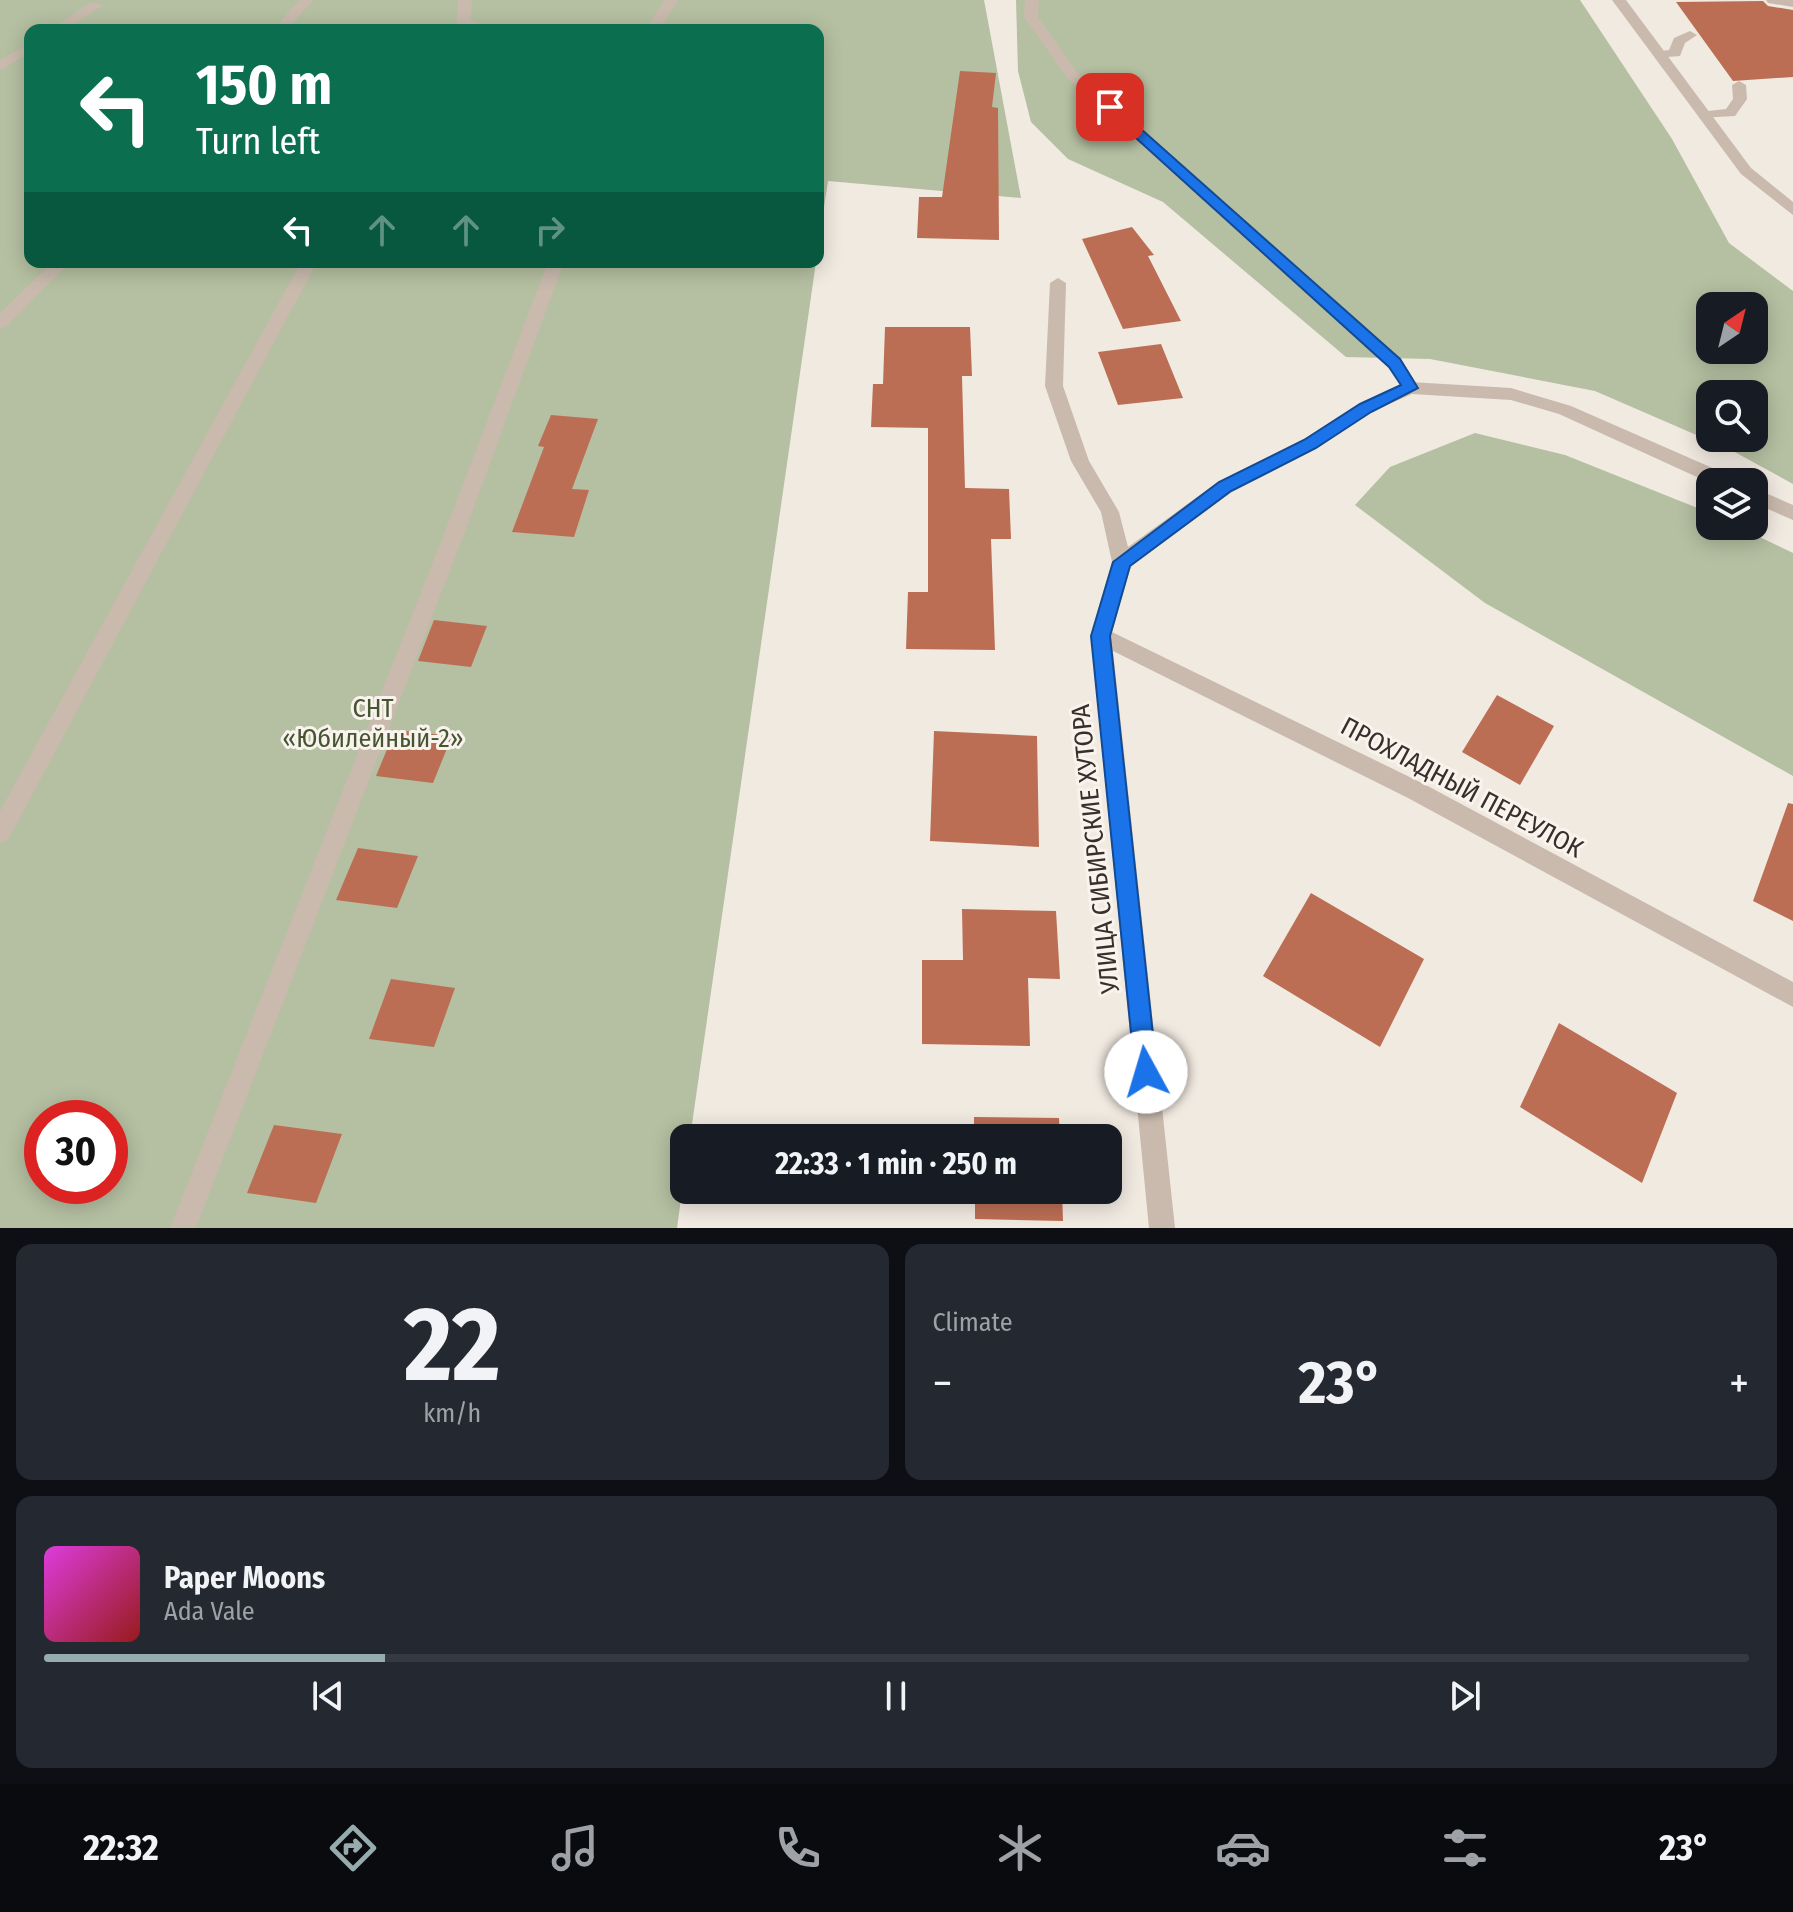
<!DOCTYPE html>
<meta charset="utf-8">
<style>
body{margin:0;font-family:"Fira Sans Condensed",sans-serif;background:#242831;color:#f1f3f6;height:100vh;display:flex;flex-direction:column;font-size:30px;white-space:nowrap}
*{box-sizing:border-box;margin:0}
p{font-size:26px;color:#9ea1a6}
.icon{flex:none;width:44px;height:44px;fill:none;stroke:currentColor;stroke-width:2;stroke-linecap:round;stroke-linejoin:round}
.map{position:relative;height:1228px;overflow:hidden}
.side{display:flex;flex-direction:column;gap:16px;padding:16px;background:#0d0f14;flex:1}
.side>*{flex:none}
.guide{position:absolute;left:24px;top:24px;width:800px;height:244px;border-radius:16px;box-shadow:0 4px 20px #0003;background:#0b6e4f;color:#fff;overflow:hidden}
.needle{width:52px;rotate:35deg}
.buttons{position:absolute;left:1696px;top:292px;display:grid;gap:16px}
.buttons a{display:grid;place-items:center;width:72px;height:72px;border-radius:16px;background:#171b24;box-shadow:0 4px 20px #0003;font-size:40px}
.speed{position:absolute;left:24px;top:1100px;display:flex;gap:16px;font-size:40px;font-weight:700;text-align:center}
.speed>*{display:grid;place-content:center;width:104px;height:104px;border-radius:50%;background:#171b24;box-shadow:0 4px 20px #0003;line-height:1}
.speed .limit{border:12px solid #d22;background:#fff;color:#111}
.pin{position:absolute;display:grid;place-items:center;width:68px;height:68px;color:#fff;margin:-34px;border-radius:16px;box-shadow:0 4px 12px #0006}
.me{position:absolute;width:88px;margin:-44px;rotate:354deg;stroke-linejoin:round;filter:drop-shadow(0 0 6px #0008)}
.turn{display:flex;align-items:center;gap:28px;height:168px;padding:0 40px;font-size:36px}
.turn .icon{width:104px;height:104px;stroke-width:2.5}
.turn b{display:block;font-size:56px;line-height:68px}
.lanes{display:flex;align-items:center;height:76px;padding:0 40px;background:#0003;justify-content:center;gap:40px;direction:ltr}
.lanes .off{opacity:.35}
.big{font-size:60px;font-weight:700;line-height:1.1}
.side .widget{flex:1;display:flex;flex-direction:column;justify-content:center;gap:12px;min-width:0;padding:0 28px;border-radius:16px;background:#242831}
.side .dial{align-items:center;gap:0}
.dial b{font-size:104px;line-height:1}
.song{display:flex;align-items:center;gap:24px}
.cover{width:96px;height:96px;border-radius:12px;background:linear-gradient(135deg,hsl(300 70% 55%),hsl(0 70% 35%))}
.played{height:8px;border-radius:4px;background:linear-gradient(90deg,#95abae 20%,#363941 20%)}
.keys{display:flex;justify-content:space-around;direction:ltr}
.heat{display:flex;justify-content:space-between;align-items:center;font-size:44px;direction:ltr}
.side .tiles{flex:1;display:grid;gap:16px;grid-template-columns:1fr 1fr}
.widget:last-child{grid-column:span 2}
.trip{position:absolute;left:670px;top:1124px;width:452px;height:80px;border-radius:16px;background:#171b24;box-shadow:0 4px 20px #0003;font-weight:700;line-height:80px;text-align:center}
.tab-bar{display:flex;height:128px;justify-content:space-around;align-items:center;background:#090b0e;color:#9ea1a6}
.tab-bar .icon{width:56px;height:56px}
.tab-bar .active{color:#95abae}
.tab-bar b{font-size:36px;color:#f1f3f6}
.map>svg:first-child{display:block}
</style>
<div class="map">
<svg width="1793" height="1228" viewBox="0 0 1793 1228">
<rect width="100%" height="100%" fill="#f1eae1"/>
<path fill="#b5bfa1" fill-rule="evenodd" d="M0 0H984L1021 198 828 181 818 247V30H30V262H816L690 1138H684V1177L677 1228H0ZM42 1118H110V1186H42Z
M1016 0H1580L1672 139 1729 243 1793 291V484L1731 450 1595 391 1430 359 1346 357 1163 202 1068 159 1031 122 1018 71ZM1710 306H1754V350H1710ZM1710 394H1754V438H1710Z
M1475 433 1565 455 1710 513V526H1737L1793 553V776L1485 603 1355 505 1390 467Z"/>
<path fill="#bc6e54" d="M1763 1 1768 6 1793 10V77L1733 81 1676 2Z
M960 71 996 73 992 107 998 108 999 240 917 238 919 197H942Z
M1132 227 1154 255 1148 256 1181 321 1123 329 1082 239Z
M885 327H970L972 376H962L965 488 1009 489 1011 539H991L995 650 906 649 908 592H928V428L871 427 873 384H883Z
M1161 344 1183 398 1118 405 1098 352Z
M551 415 598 419 572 489 589 490 574 537 512 532 544 447 538 446Z
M434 620 487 626 471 667 418 661Z
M1497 695 1554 726 1520 785 1462 752Z
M395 730 452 736 433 783 376 776Z
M934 731 1037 736 1039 847 930 841Z
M1788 803 1793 804V921L1753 901Z
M358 848 418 856 397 908 336 900Z
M1311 893 1424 959 1380 1047 1263 976Z
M962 909 1056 911 1060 979 1028 978 1030 1046 922 1044V960H963Z
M391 979 455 988 434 1047 369 1039Z
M1559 1023 1677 1093 1642 1183 1520 1107Z
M974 1117 1059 1118 1060 1138H974Z
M274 1125 342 1134 316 1203 247 1193Z
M975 1190H1062L1063 1221 975 1219Z"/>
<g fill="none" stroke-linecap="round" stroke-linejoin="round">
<path fill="#c9baad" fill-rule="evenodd" d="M1025 0H1039L1038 17 1077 72 1401 359 1419 388 1416 392H1404L1389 367 1067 78 1024 17Z
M1766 0H1793V7L1768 3Z
M466 19 493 27 495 30C482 30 469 32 459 23Z
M1690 31 1697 35 1685 43 1680 56 1655 58V52L1669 50 1674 38Z
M1739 81 1746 85 1747 99 1735 116 1699 118V112L1726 109 1733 99 1732 85Z"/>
<path fill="#c9baad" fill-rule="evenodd" d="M299 0H313L287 30H273Z
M458 0H472L470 30H456Z
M664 0H678L659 30H645Z
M91 2 103 5 66 30H50Z
M30 43V53L0 70V60Z
M53 262H70L6 327 0 328V313Z
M301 262H317L8 840 0 843V811Z
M548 262H564L464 534 196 1228H170L444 534Z
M1058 278 1066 283 1063 386 1089 461 1119 512 1128 547 1218 482 1304 439 1359 404 1410 382 1511 388 1571 406 1733 477 1735 482 1710 483 1559 414 1511 400 1412 394 1371 412 1316 449 1232 492 1131 566 1112 632 1424 784 1793 982V1007L1408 798 1113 651 1175 1228H1149L1091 636 1112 562 1101 512 1071 461 1045 386 1050 283Z
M1754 488 1793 505V520L1754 503Z"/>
<path fill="#c9baad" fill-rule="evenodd" d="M1612 0H1626L1751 168 1793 202V215L1741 174Z"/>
</g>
<path fill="#1a73e8" stroke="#114b97" stroke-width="2" d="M1105 105H1114L1400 359 1418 388 1371 412 1316 448 1231 491 1130 566 1110 636 1157 1072 1154 1080 1146 1084 1138 1080 1135 1072 1091 636 1113 562 1219 482 1304 440 1360 404 1401 385 1389 367 1105 110Z"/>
<g text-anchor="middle" stroke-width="6" stroke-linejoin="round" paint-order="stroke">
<g font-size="26" fill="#475431" stroke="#f9f3ed">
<text x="373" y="717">СНТ<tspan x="373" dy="30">«Юбилейный-2»</tspan></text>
</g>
<g font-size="26" fill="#382f2b" stroke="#f9f3ed">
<text transform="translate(1462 787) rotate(28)" y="9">ПРОХЛАДНЫЙ ПЕРЕУЛОК</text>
<text transform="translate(1095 849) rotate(-96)" y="9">УЛИЦА СИБИРСКИЕ ХУТОРА</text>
</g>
</g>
</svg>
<div class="buttons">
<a><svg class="needle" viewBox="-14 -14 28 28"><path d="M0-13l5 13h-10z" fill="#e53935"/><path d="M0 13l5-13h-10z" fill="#9ea1a6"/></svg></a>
<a><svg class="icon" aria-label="search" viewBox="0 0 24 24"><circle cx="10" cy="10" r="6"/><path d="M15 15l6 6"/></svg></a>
<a><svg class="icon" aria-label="layers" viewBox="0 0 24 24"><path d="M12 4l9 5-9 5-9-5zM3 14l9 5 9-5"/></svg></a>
</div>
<div class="speed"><div class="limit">30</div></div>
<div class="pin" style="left:1110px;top:107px;background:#d93025"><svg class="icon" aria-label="arrive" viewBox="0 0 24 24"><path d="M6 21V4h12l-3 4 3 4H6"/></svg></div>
<svg class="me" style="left:1146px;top:1072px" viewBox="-20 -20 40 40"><circle r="19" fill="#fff"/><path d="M0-13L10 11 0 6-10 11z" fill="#1a73e8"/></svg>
<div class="trip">22:33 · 1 min · 250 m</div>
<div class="guide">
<div class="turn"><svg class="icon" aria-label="left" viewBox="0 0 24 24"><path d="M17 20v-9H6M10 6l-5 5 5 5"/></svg><div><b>150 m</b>Turn left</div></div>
<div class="lanes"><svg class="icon" aria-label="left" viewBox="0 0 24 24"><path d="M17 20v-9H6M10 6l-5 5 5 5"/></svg><svg class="icon off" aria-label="ahead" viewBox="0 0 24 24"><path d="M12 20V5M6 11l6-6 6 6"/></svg><svg class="icon off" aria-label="ahead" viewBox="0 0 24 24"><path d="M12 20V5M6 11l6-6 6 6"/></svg><svg class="icon off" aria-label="right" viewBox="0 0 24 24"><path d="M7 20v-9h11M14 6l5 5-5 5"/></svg></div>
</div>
</div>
<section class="side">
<div class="tiles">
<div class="widget dial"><b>22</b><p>km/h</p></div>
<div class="widget"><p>Climate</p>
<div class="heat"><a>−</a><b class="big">23°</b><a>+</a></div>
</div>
<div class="widget">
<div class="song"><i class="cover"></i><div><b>Paper Moons</b><p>Ada Vale</p></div></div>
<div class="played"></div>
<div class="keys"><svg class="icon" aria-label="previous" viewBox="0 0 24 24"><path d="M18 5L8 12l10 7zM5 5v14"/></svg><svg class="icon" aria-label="pause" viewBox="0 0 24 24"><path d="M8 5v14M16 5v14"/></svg><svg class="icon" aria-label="next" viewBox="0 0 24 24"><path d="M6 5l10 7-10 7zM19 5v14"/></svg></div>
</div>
</div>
</section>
<nav class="tab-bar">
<b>22:32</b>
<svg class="icon active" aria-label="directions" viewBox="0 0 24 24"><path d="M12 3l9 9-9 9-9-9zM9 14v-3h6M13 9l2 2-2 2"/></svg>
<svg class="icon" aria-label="music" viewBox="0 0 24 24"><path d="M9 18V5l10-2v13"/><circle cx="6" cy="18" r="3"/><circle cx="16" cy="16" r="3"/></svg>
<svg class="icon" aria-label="phone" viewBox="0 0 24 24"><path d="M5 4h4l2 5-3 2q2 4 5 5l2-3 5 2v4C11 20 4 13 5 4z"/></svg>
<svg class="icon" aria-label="climate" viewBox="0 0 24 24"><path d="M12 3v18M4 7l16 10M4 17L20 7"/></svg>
<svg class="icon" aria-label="car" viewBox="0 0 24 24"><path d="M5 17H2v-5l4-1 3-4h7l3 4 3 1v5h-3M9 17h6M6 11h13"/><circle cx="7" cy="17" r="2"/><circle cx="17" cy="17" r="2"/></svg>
<svg class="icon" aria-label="filters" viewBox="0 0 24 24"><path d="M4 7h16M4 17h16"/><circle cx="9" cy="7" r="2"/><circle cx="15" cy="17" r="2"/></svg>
<b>23°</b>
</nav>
